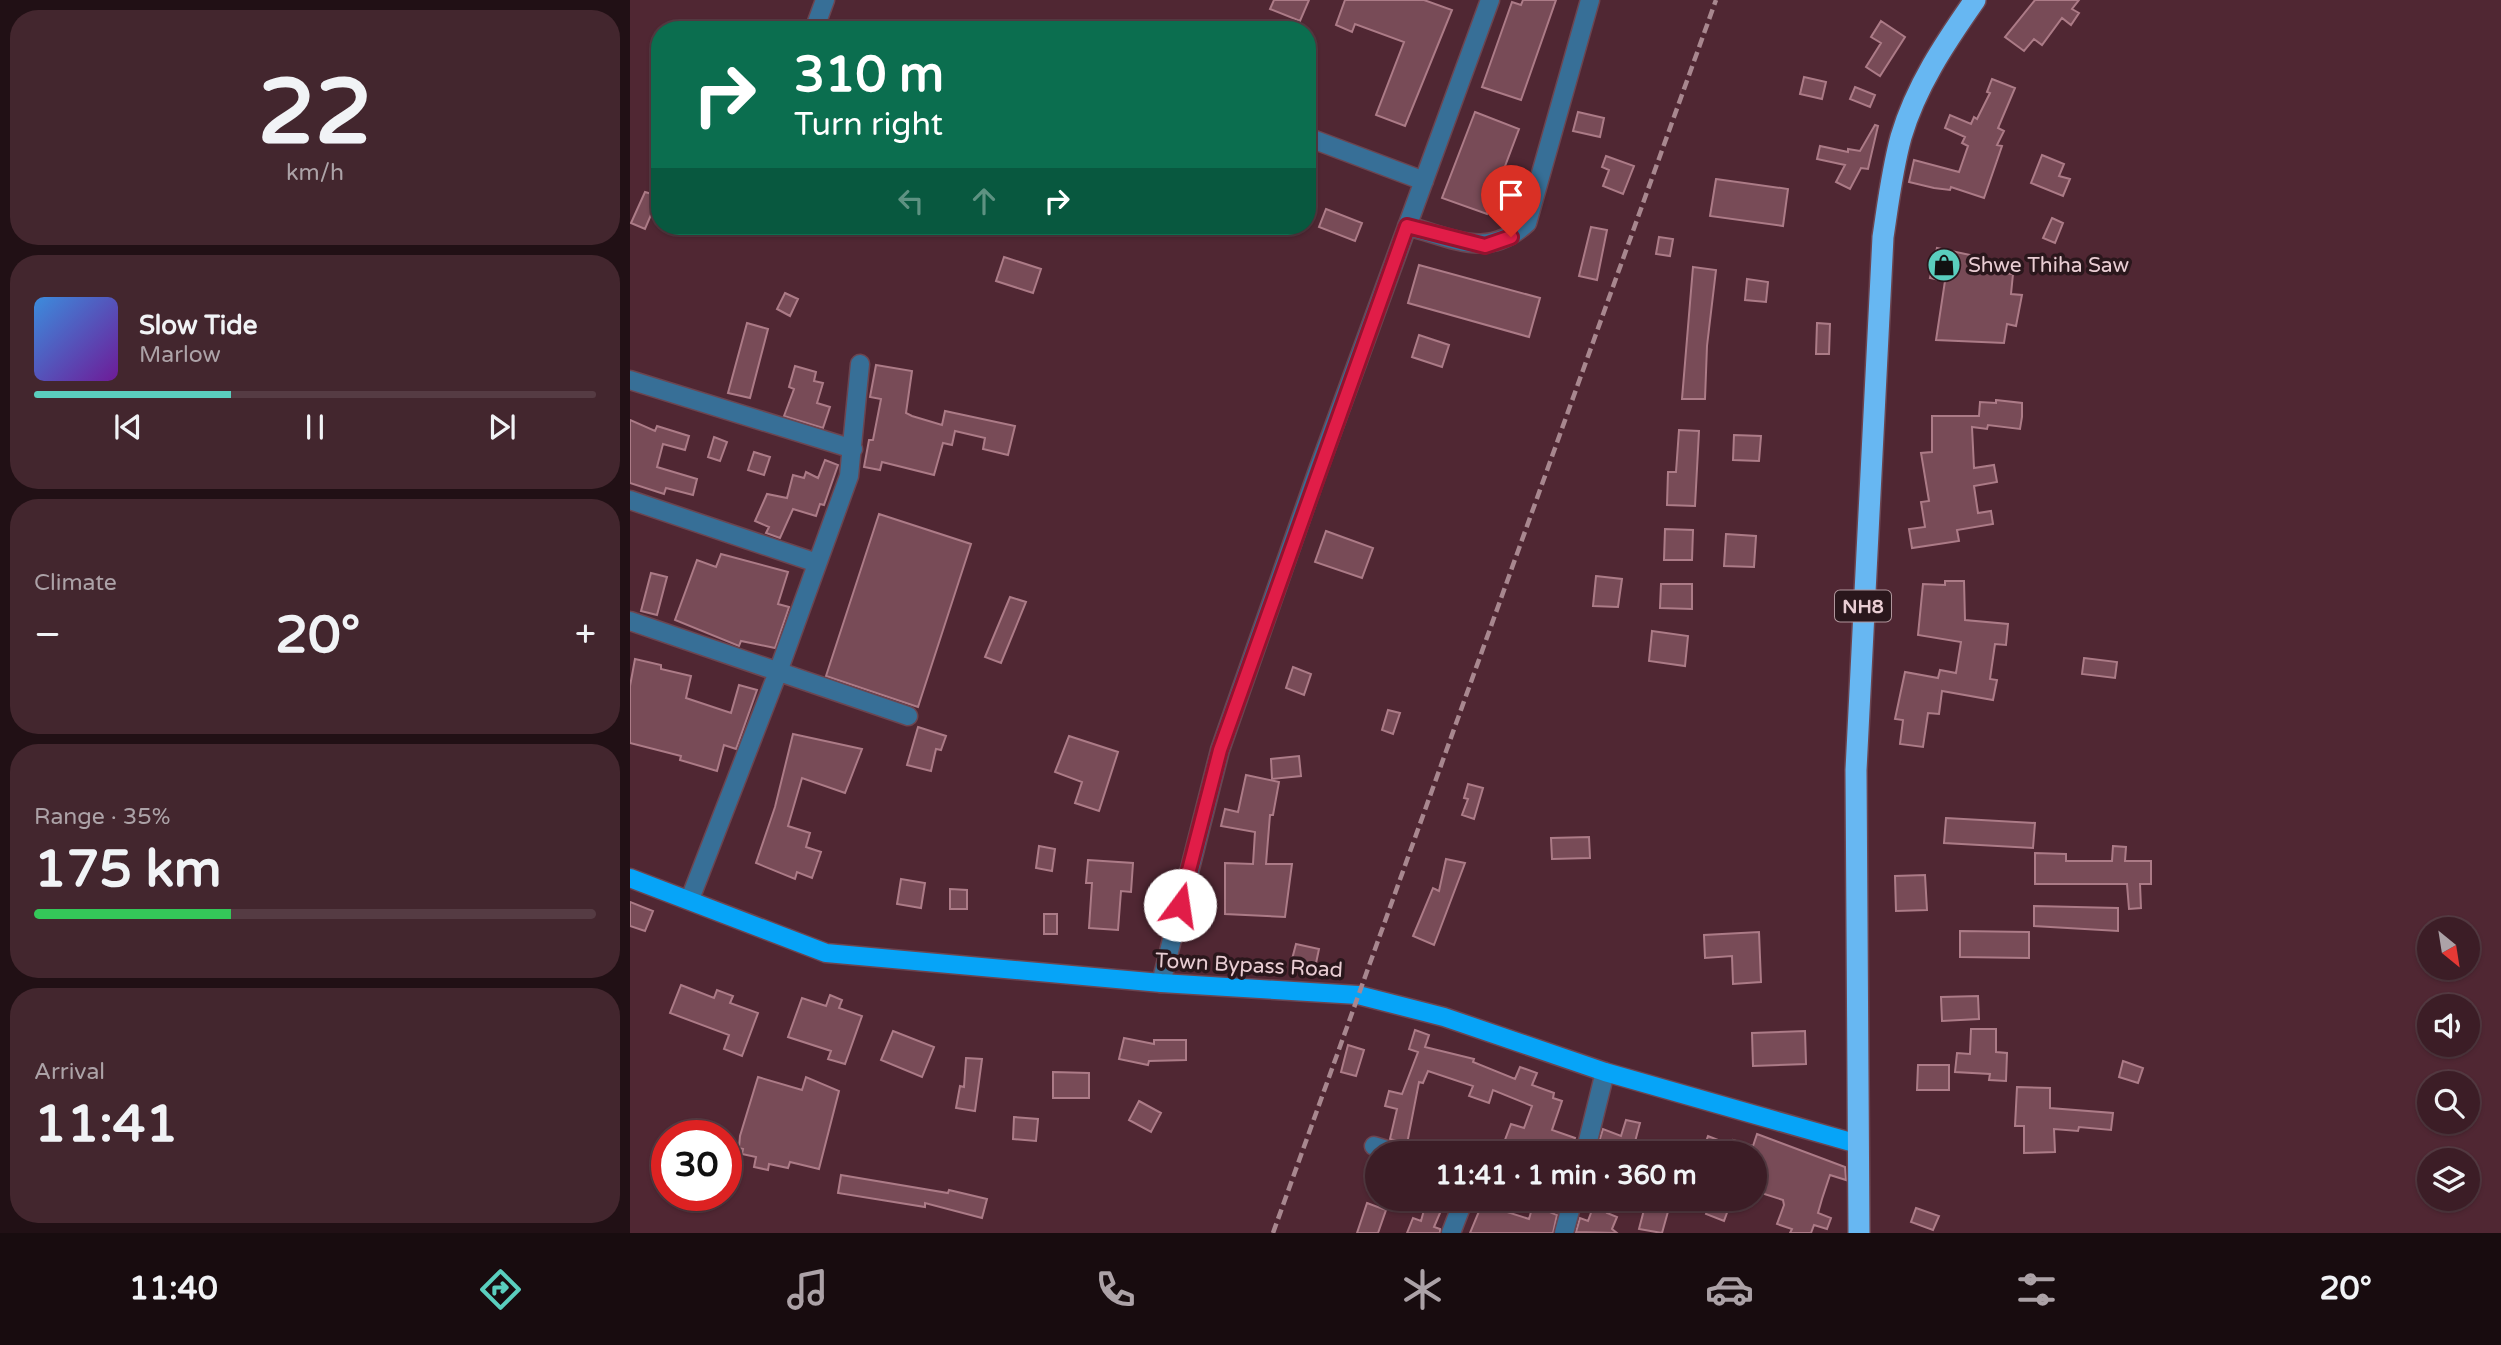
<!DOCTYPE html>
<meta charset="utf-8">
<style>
body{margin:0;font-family:"Varela Round",sans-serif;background:#43262e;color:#f1f3f6;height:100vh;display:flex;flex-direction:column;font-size:26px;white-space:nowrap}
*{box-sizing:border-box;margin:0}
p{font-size:23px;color:#aca2a7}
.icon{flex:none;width:38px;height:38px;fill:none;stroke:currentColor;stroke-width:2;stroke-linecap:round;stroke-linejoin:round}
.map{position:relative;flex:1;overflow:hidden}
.side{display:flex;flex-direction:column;gap:10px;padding:10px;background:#211015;width:630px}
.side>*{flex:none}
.banner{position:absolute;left:21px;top:21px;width:665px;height:214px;border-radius:28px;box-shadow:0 2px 5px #0004,0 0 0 2px #553b43;background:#0b6e4f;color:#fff;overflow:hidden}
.needle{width:46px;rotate:150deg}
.tools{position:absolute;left:1787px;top:917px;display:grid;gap:14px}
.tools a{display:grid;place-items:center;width:63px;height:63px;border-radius:50%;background:#3c1d26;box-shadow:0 2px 5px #0004,0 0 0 2px #553b43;font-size:35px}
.speed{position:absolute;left:21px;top:1120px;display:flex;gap:14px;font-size:35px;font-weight:700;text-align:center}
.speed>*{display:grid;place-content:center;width:91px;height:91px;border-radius:50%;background:#3c1d26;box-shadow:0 2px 5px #0004,0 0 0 2px #553b43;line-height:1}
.speed .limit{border:10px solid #d22;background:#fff;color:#111}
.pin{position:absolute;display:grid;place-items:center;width:60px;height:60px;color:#fff;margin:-72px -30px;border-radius:50% 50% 50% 0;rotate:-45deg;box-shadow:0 0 7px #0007}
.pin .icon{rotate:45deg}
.me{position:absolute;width:77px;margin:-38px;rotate:14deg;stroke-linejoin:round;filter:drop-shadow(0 0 5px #0008)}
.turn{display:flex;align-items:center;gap:24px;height:147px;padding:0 28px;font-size:32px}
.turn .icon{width:91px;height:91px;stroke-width:2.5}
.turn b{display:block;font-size:49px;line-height:60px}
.lanes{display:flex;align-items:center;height:66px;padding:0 28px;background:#0003;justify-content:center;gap:35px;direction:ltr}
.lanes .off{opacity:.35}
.big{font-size:52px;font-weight:800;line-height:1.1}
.side .card{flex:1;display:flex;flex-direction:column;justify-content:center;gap:10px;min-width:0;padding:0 24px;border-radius:28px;background:#43262e}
.side .dial{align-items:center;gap:0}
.dial b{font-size:91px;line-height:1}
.song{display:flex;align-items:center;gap:21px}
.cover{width:84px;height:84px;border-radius:10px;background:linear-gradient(135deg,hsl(210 70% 55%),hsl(280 70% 35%))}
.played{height:7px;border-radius:4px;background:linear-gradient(90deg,#5acebe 35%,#553b43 35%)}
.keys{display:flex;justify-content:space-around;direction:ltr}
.heat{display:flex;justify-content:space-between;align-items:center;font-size:38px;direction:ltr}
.charge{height:10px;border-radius:5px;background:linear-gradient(90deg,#34c759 35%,#553b43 0)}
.trip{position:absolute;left:735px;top:1141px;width:402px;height:70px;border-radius:35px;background:#3c1d26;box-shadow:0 2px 5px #0004,0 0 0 2px #553b43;font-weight:800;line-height:70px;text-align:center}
.menu{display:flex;height:112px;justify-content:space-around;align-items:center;background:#180c0f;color:#aca2a7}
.menu .icon{width:49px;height:49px}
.menu .selected{color:#5acebe}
.menu b{font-size:32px;color:#f1f3f6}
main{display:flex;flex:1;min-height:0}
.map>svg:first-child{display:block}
</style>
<main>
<section class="side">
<div class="card dial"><b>22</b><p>km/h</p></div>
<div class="card">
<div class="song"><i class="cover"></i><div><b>Slow Tide</b><p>Marlow</p></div></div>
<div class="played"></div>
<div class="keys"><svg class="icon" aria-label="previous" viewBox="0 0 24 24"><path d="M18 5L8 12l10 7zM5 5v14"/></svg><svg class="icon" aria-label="pause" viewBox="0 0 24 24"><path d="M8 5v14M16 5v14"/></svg><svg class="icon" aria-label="next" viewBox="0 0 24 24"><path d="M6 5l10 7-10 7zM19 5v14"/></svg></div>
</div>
<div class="card"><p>Climate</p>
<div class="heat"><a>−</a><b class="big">20°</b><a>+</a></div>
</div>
<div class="card"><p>Range · 35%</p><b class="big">175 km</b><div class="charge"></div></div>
<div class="card"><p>Arrival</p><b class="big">11:41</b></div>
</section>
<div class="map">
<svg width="1871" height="1233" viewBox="0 0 1871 1233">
<rect width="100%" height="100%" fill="#502733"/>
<path fill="#784b57" stroke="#ac7b87" stroke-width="2" d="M644 0H679L670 21 640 9Z
M715 0H794L822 10 775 126 746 115 774 42 725 24 722 32 706 25Z
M893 0H926L891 100 852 87 882 2 891 5Z
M1405 0H1449L1442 9 1449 13 1441 25 1432 18 1412 45 1404 39 1394 51 1375 37Z
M1251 21 1275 37 1250 76 1236 67 1251 43 1241 37Z
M1174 77 1196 82 1192 99 1170 94Z
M1362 79 1385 88 1368 128 1374 131 1367 145 1372 146 1354 198 1321 187 1320 190 1304 188 1279 182 1284 160 1329 172 1338 146 1332 143 1335 137 1315 128 1320 115 1341 124 1344 117 1347 119 1360 93 1357 92Z
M1225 87 1245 95 1240 107 1220 99Z
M845 112 889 129 857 214 812 198Z
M948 112 974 118 970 137 943 131Z
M1245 125 1248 126 1238 169 1231 168 1220 189 1206 182 1215 165 1187 159 1190 146 1218 152V149L1230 151Z
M1412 155 1434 164 1429 176 1440 179 1433 196 1401 183Z
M976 156 1004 166 993 194 973 186 979 170 972 167Z
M1086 179 1158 189 1153 226 1080 216Z
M15 192 29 196 15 229 1 223Z
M696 209 732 223 725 241 689 227Z
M1422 218 1433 223 1425 243 1413 238Z
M961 227 977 230 967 280 949 276Z
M1029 237 1043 239 1040 256 1026 254Z
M1307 248 1345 256 1342 270 1383 274 1381 294 1392 295 1386 326 1377 324 1374 343 1306 340 1315 281 1300 278Z
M374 257 411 269 403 293 366 281Z
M789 265 910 298 899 337 778 303Z
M1063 267 1086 270 1077 346 1075 399H1052Z
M1117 279 1138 282 1136 302 1115 300Z
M155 293 168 299 160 316 147 309Z
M117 323 138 329 120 398 98 393Z
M1187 323 1200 324 1199 354H1186Z
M789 335 819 345 812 367 782 357Z
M246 365 282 371 276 413 282 416 312 425 315 411 385 426 378 455 353 449 355 438 325 431 322 445 313 443 304 475 252 462 250 470 234 467 239 440H243L251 399 240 397Z
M165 366 186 372 184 381 193 383 187 403 200 407 193 428 154 416 164 389 159 387Z
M1366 400 1392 403V417L1390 429 1358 425 1357 429 1342 427 1344 468 1364 465 1367 482 1344 486 1348 513 1361 511 1363 524 1327 530 1329 541 1282 548 1279 529 1295 527 1291 502 1299 501 1291 453 1302 452V416H1349L1350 402 1366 403Z
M0 420 25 431 27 426 59 436 55 450 33 444 27 467 67 479 63 495 36 488 34 494 0 483Z
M1049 430 1069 431 1065 506 1037 505 1038 472H1046Z
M1104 435 1131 436 1129 461 1103 460Z
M84 437 97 442 90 461 78 457Z
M124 452 140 457 134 475 118 470Z
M195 460 208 465 194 505 190 504 186 516 163 509 150 538 136 533 139 527 125 521 137 494 157 498 163 475 174 478 176 472 188 478Z
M249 514 341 544 288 707 196 676Z
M1035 529 1063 530 1062 560H1034Z
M696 531 743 548 732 578 685 562Z
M1096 534 1126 536 1124 567 1094 566Z
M91 554 158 572 148 604 159 607 145 648 111 641 109 646 45 620 67 560 86 567Z
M21 573 37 577 27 615 11 611Z
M966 576 992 579 988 607 963 606Z
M1315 581H1334L1335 620 1378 624 1376 645 1365 644 1360 679 1367 680 1363 700 1312 691 1309 714 1298 713 1293 747 1270 744 1273 720 1265 719 1275 672 1308 678 1310 670 1326 673 1331 642 1288 635 1293 584 1315 585Z
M1031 584H1062V609L1030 608Z
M380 597 396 602 371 663 355 657Z
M1022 631 1058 636 1055 666 1019 661Z
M1454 658 1487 662 1485 678 1452 674Z
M5 659 31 665V669L61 676 56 698 101 713 109 685 127 690 106 749 94 745 87 771 50 760 51 756 0 743V686Z
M663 667 681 674 674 695 656 688Z
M758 710 770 713 763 734 752 730Z
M288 727 316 736 311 750 306 749 301 771 277 765Z
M163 734 232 749 215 793 172 778 158 826 180 833 176 847 191 852 182 878 167 872 165 879 126 863 145 807Z
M439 736 488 752 469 811 445 803 452 782 425 772Z
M669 756 671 776 642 779 641 759Z
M616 775 649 782 643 815H640L636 864H662L655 917 595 914V863L623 864 625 832 591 826 595 809 608 812Z
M838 784 853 788 844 819 832 815 838 799 834 798Z
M1316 818 1405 823 1403 848 1314 843Z
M959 837 960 858 922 859 921 838Z
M409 846 425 849 422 871 406 868Z
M1483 846 1496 847 1495 861H1521V884H1510L1511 908 1499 909 1497 884H1405V853L1436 854V861H1482Z
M816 859 835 863 804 945 783 936 803 888 809 891Z
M458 860 503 863 501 892 491 891 488 930 459 928 462 883H456Z
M1295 875 1297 910 1266 911 1265 876Z
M271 879 295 883 291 908 267 904Z
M320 889 337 890V909H320Z
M0 902 23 911 15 931 0 926Z
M1404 906 1488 908V931L1404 926Z
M414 914H427V934H414Z
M1330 931 1399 932V958L1330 957Z
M1129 932 1131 982 1103 984 1102 956 1075 958 1074 935Z
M666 944 689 949 685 968 661 963Z
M51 985 84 998 87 990 103 996 100 1003 128 1013 112 1056 94 1049 99 1035 40 1013Z
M200 995 212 1000 209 1008 232 1016 215 1064 198 1059 201 1051 158 1037 172 998 196 1006Z
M1348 996 1349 1019 1312 1021 1311 997Z
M1341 1029H1366V1052L1377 1053 1376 1081 1359 1080 1360 1074 1325 1072 1327 1053 1340 1054Z
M785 1030 799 1035 795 1047 844 1059 843 1062 885 1079 890 1067 907 1073 902 1085 924 1093 923 1098 932 1101 922 1130 945 1138 941 1153H870L881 1124 894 1128 902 1106 863 1090 859 1103 839 1096 843 1086 798 1071 793 1083 789 1082 777 1144 760 1139 767 1109 755 1106 759 1091 772 1094 788 1052 779 1049Z
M263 1031 304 1047 292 1077 251 1060Z
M1175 1031 1176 1064 1123 1066 1122 1033Z
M494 1038 524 1044V1040H556V1060L519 1061 518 1065 489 1059Z
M718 1045 734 1050 726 1076 711 1072Z
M336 1058 352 1059 345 1111 326 1108 330 1086 334 1087Z
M1493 1061 1513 1068 1508 1083 1489 1077Z
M1288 1065H1319V1090H1287Z
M423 1072 459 1073V1098H423Z
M128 1077 172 1090 176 1077 209 1091 189 1169 160 1162 158 1168 139 1164 138 1170 124 1167 126 1157 112 1154 113 1149 109 1148 110 1136Z
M1387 1087 1420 1088V1108L1483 1113 1481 1130 1449 1127 1448 1131 1424 1129 1425 1152 1394 1153V1126H1385Z
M509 1101 531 1113 521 1132 499 1120Z
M384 1117 408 1119 406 1141 383 1139Z
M996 1120 1010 1123 1002 1153 987 1151 988 1148 969 1142 973 1129 991 1136Z
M1127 1134 1215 1167 1216 1180 1200 1175 1192 1199 1188 1213 1201 1218 1197 1229 1184 1225 1181 1233H1160L1162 1229 1147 1224 1154 1205 1153 1200 1125 1191V1153H1072L1078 1136 1101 1145 1103 1140 1123 1146Z
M211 1175 318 1193 319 1190 357 1199 352 1218 295 1203V1207L208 1193Z
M797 1199H816L804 1227 810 1229V1233H777L783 1218 791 1221Z
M966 1199H982L977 1213 987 1217 982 1229 987 1233 946 1232 950 1218 958 1221Z
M1081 1199H1102L1094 1221 1076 1214Z
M1016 1202 1039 1208 1032 1233 1009 1229Z
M737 1203 756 1210 748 1233H727Z
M852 1204 899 1219 903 1205 927 1215 923 1233H840Z
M1286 1208 1309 1216 1303 1230 1281 1222Z"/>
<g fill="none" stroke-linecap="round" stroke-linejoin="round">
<defs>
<path id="minor" d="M184 30 195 0
M677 137 794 181
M777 226C824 238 857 260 897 223L960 0
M0 380 223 449
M0 500 187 563
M0 621 278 716
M60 899 148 672 219 476 230 364
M531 983 590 750 688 470 860 0
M744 1146 767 1153
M955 1153 975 1072
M913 1199 941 1207
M821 1233 834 1199
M934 1233 943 1199"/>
<path id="major" d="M0 878 196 953 531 983 728 995 814 1017 975 1072 1228 1144"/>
<path id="highway" d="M1229 1233 1226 770 1253 237C1258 204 1262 170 1271 137 1286 86 1315 43 1345 0"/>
</defs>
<use href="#minor" stroke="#6c4550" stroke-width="21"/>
<use href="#major" stroke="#6c4550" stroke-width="21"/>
<use href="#highway" stroke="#6c4550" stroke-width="24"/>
<use href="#minor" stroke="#376f97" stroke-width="18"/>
<use href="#major" stroke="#06a4f8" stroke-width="18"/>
<use href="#highway" stroke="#67b7f2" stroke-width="21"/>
<path stroke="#a8878f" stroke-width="4.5" stroke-dasharray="10 5" stroke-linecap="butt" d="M643 1233 1086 0"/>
</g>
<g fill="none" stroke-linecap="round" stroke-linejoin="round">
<defs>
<path id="route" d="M550 905 590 750 777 226 855 246 881 237"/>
</defs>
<use href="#route" stroke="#92132f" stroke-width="18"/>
<use href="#route" stroke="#e11d48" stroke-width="12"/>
</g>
<defs>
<symbol id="shop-disc" viewBox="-11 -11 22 22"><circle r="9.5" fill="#5acebe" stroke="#2a171c"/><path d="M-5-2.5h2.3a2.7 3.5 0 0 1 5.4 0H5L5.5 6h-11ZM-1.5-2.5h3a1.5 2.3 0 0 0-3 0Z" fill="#111"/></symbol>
</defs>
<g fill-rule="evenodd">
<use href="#shop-disc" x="1295" y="246" width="38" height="38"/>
</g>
<g text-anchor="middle" stroke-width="7" stroke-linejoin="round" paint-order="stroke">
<rect fill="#2a171c" stroke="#b0969c" stroke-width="2" x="1205" y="590.5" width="56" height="31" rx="5"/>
<g font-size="19" font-weight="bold" fill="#e9cdd3">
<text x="1233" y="613">NH8</text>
</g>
<g font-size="21" fill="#e9cdd3" stroke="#2a171c" text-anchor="start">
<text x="1338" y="272">Shwe Thiha Saw</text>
</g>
<g font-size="21" fill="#e9cdd3" stroke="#2a171c">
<text transform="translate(619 965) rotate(3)" y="7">Town Bypass Road</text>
</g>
</g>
</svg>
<div class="tools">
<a><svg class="needle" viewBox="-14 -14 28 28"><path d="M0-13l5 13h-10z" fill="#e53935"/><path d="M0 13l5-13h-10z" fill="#aca2a7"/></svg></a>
<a><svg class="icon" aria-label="sound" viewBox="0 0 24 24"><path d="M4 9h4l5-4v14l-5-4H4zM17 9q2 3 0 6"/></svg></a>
<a><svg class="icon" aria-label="search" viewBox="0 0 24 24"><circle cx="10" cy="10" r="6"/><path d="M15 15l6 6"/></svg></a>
<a><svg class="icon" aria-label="layers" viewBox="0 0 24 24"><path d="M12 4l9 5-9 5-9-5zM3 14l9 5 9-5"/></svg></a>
</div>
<div class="speed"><div class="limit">30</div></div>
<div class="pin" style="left:881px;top:237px;background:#d93025"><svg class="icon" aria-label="arrive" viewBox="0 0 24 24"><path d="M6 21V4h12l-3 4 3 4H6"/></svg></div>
<svg class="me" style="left:550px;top:905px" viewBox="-20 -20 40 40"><circle r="19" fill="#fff"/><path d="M0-13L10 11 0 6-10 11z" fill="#e11d48"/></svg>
<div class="trip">11:41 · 1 min · 360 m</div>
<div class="banner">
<div class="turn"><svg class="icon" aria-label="right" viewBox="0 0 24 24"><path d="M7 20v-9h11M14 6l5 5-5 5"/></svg><div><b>310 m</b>Turn right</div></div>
<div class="lanes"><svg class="icon off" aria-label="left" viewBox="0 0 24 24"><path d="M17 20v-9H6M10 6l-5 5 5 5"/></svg><svg class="icon off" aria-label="ahead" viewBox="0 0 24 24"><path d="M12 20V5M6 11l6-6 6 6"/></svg><svg class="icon" aria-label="right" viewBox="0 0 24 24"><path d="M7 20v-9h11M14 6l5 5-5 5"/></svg></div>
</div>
</div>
</main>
<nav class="menu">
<b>11:40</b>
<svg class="icon selected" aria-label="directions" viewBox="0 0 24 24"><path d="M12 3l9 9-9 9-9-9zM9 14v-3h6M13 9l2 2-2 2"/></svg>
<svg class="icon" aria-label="music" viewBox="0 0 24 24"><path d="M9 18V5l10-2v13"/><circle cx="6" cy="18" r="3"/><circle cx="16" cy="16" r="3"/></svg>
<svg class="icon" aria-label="phone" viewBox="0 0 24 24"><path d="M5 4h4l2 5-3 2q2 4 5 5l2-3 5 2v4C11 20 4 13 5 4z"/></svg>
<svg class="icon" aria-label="climate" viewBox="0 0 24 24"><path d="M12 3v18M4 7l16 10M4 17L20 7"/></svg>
<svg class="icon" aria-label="car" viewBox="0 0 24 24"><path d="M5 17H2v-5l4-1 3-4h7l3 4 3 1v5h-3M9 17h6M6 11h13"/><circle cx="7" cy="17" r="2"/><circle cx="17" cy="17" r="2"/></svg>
<svg class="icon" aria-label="filters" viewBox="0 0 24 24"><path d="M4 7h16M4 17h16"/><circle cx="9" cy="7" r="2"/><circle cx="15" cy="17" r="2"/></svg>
<b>20°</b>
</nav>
